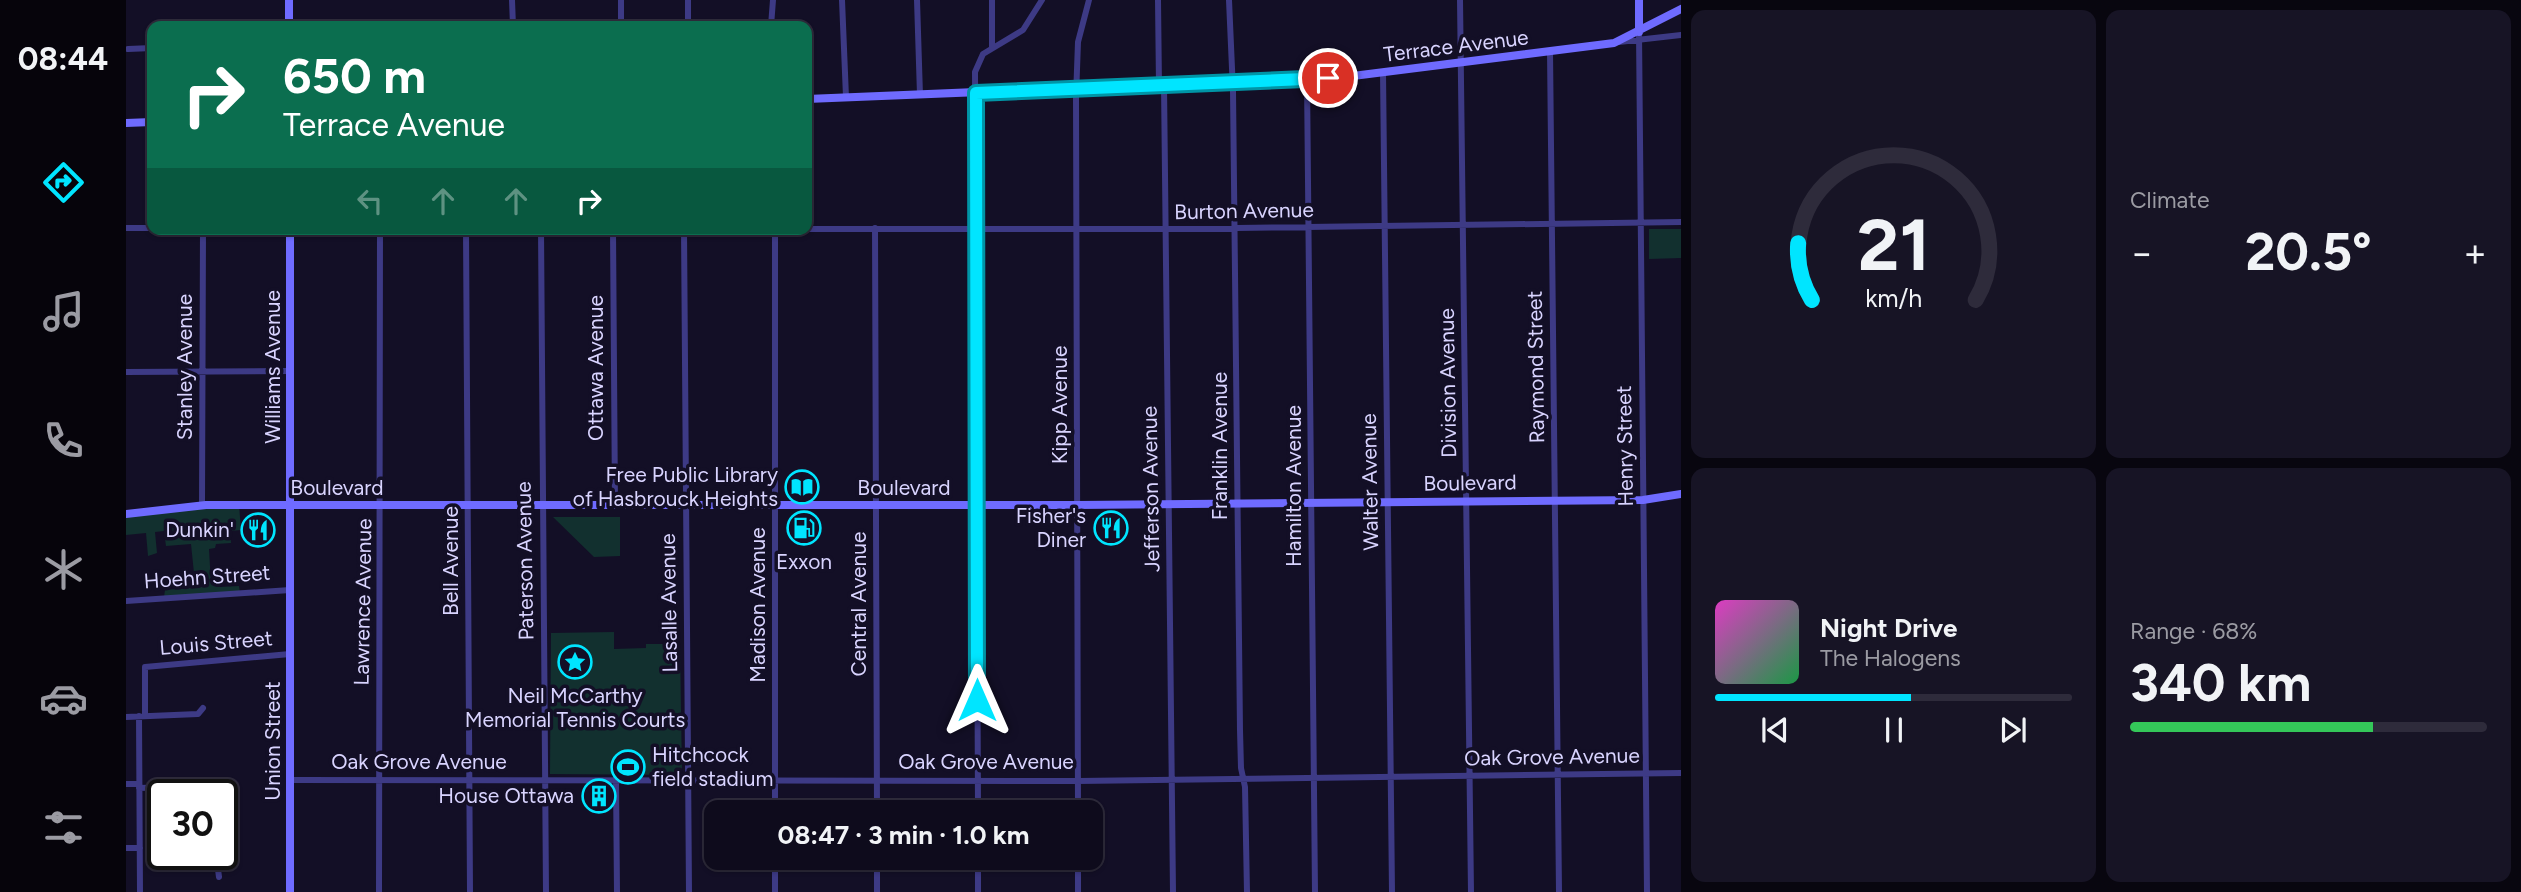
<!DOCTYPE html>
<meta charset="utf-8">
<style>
body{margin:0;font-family:Figtree,sans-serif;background:#171425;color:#f1f3f6;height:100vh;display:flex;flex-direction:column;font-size:26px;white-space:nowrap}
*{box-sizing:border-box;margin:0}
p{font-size:23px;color:#9b9ba3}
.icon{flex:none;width:38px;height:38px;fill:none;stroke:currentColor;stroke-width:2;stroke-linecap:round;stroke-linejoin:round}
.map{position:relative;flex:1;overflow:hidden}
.sheet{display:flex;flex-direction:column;gap:10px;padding:10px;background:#08060f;width:840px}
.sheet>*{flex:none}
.guide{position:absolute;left:21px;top:21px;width:665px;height:214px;border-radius:14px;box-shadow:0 2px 5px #0004,0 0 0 2px #2e2b3b;background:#0b6e4f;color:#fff;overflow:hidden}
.speed{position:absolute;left:21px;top:779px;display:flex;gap:14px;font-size:35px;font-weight:700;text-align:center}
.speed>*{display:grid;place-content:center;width:91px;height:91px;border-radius:50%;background:#0e0b1c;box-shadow:0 2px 5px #0004,0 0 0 2px #2e2b3b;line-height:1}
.speed .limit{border:4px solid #111;border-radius:10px;background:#fff;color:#111}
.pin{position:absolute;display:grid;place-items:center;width:60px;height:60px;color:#fff;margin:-30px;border:4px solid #fff;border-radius:50%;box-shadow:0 2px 7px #0007}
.me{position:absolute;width:77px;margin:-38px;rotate:0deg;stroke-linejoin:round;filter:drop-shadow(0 0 5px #0008)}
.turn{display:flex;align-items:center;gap:24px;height:147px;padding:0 21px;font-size:32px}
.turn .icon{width:91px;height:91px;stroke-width:2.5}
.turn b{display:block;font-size:49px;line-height:60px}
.lanes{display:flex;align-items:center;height:66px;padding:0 21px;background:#0003;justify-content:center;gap:35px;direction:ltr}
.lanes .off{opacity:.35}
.big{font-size:52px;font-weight:700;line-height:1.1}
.sheet .card{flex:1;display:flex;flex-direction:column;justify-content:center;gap:10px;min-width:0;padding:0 24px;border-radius:14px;background:#171425}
.sheet .dial{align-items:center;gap:0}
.dial svg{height:182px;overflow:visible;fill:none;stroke:#2e2b3b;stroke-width:7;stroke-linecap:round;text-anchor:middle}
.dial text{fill:#f1f3f6;stroke:none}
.song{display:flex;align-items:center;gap:21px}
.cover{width:84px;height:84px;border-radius:10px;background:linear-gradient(135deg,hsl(310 70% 55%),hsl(140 70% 35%))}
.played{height:7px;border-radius:4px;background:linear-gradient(90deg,#00e5ff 55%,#2e2b3b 55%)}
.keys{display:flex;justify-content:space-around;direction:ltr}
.heat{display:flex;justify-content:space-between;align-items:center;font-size:38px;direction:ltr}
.charge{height:10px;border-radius:5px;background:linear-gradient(90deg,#34c759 68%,#2e2b3b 0)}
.sheet .tiles{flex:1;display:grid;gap:10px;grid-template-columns:repeat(2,1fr)}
.trip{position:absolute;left:578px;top:800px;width:399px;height:70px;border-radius:14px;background:#0e0b1c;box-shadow:0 2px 5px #0004,0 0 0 2px #2e2b3b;font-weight:700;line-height:70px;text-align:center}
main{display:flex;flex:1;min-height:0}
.tab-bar{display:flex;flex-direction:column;width:126px;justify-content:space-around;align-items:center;background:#06040b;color:#9b9ba3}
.tab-bar .icon{width:49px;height:49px}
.tab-bar .selected{color:#00e5ff}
.tab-bar b{font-size:32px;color:#f1f3f6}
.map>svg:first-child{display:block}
</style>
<main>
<nav class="tab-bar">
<b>08:44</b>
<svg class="icon selected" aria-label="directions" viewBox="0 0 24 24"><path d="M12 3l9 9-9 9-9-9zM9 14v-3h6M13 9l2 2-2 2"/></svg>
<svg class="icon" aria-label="music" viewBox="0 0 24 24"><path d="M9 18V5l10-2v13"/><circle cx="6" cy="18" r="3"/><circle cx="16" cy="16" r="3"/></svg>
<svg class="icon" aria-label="phone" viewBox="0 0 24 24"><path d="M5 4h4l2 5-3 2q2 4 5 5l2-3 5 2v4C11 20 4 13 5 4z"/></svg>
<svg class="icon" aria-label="climate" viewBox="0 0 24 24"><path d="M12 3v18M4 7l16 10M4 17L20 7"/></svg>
<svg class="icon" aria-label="car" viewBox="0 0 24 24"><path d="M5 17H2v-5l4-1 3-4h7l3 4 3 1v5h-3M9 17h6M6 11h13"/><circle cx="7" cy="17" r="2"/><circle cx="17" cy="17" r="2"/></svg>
<svg class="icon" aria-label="filters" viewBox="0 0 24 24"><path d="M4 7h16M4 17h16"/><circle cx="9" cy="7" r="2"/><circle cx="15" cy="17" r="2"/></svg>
</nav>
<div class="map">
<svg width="1555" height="892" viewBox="0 0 1555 892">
<rect width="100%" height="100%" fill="#130f26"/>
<path fill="#12302f" d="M1523 229H1555V258L1523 259Z
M113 505 115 530 104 531 105 543 90 544 89 548 83 549 85 584H93L94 587 113 586 114 593 38 597 39 590 61 588V584L69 583 65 544 40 546 38 531 29 532 31 553 22 556 20 533 0 535V514Z
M427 517H494V556L468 557Z
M488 632V649L520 648V644H554L556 775 424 774 425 633Z"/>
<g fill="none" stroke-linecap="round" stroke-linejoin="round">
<path stroke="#3d3a85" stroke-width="6" d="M386 0 387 26
M495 0V26
M562 0V26
M716 0 720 97
M791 0 794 95
M866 0V47
M1032 0 1033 86
M1103 0 1107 91 1114 730 1115 768 1119 787 1121 892
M1334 0 1345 892
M645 26 647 0
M1513 32 1521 892
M1493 42 1555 35
M2 49 26 48
M1424 51 1433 892
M1257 72 1266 892
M1181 79 1189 892
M1038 85 1047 892
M0 228H26
M749 228 751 812
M241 229H322
M340 229 344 892
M415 229 420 892
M417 229H439
M487 229 489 506
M558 229 563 892
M681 229H1040L1555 222
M0 372 164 371
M76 506 77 229
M0 601 164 590
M13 716 14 892
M19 716V667L164 654
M0 717 72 714 77 708
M490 779 491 892
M164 780 952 781 1555 773
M0 784H13
M13 788 74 786 86 794
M649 812V229
M852 812 849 72 857 54 897 30 916 0
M952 812 950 97 952 42 963 0
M0 848H14
M90 854 93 877
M649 858V892
M852 858V892
M253 892 254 229
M751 892V858
M952 892V858"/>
<path stroke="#6f6bff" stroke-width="8" d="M163 0V26
M1513 32V0
M681 99 1219 77 1488 43 1555 9
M0 123 26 122
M164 229V892
M0 514 80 505H951L1517 500 1555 494"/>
</g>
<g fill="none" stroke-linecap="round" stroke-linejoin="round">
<defs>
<path id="route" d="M851 700 850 93 1202 78"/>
</defs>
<use href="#route" stroke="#0095a6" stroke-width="18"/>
<use href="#route" stroke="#00e5ff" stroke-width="12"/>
</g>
<defs>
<symbol id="library-ring" viewBox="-11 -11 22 22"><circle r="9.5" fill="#130f26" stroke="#00e5ff" stroke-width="1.5"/><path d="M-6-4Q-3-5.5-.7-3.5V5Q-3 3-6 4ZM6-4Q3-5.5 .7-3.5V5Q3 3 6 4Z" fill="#00e5ff"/></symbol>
<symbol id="fuel-ring" viewBox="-11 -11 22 22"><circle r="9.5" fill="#130f26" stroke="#00e5ff" stroke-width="1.5"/><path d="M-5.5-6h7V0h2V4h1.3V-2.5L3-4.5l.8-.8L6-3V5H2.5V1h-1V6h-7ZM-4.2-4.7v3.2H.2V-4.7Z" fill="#00e5ff"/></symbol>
<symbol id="restaurant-ring" viewBox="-11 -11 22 22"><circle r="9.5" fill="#130f26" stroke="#00e5ff" stroke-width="1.5"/><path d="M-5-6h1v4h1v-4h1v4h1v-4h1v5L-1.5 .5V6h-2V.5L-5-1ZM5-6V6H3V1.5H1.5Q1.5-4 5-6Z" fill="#00e5ff"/></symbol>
<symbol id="sight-ring" viewBox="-11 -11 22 22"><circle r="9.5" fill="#130f26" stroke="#00e5ff" stroke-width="1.5"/><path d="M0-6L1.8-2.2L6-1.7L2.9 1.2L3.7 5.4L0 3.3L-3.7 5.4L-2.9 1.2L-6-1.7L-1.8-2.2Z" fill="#00e5ff"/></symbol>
<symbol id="stadium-ring" viewBox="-11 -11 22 22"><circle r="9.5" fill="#130f26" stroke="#00e5ff" stroke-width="1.5"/><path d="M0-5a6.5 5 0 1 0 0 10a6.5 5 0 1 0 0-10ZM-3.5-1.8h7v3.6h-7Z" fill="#00e5ff"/></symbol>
<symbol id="building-ring" viewBox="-11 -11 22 22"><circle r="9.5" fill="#130f26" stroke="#00e5ff" stroke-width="1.5"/><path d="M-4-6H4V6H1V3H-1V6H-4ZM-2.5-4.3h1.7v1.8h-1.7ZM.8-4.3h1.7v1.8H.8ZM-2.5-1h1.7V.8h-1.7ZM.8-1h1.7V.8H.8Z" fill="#00e5ff"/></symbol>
</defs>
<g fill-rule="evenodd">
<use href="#library-ring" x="657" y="468" width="38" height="38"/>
<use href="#fuel-ring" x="659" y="509" width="38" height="38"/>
<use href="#restaurant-ring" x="966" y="509" width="38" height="38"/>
<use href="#restaurant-ring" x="113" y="511" width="38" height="38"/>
<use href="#sight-ring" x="430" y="643" width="38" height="38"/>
<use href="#stadium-ring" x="483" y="748" width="38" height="38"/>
<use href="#building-ring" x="454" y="777" width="38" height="38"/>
</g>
<g text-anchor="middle" stroke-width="7" stroke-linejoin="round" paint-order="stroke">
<g font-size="21" fill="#d9d4ff" stroke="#130f26">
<text transform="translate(1330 46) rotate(-7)" y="7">Terrace Avenue</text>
<text transform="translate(1118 211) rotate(-1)" y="7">Burton Avenue</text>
<text transform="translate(59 367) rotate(-90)" y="7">Stanley Avenue</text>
<text transform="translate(147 367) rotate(-90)" y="7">Williams Avenue</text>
<text transform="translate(1410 367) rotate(-91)" y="7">Raymond Street</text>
<text transform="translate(470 368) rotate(-90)" y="7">Ottawa Avenue</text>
<text transform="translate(1322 383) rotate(-91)" y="7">Division Avenue</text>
<text transform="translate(934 405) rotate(-90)" y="7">Kipp Avenue</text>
<text transform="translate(1094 446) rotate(-90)" y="7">Franklin Avenue</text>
<text transform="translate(1499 446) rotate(-91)" y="7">Henry Street</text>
<text transform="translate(1244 482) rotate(-91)" y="7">Walter Avenue</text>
<text transform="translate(1344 483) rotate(-1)" y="7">Boulevard</text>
<text transform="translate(1168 486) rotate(-90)" y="7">Hamilton Avenue</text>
<text x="211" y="495">Boulevard</text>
<text x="778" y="495">Boulevard</text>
<text transform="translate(1025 489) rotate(-91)" y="7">Jefferson Avenue</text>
<text transform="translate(325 561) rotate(-90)" y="7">Bell Avenue</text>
<text transform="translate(399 561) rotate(-91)" y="7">Paterson Avenue</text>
<text transform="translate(81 577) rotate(-4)" y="7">Hoehn Street</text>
<text transform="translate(237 602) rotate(-89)" y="7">Lawrence Avenue</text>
<text transform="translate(543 603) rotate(-91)" y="7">Lasalle Avenue</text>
<text transform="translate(733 604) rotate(-90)" y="7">Central Avenue</text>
<text transform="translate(632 605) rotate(-90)" y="7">Madison Avenue</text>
<text transform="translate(90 643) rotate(-5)" y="7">Louis Street</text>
<text transform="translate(147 741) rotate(-90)" y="7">Union Street</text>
<text transform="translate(1426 757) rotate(-1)" y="7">Oak Grove Avenue</text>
<text x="293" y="769">Oak Grove Avenue</text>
<text x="860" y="769">Oak Grove Avenue</text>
</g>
<g font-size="21" fill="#d9d4ff" stroke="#130f26" text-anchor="end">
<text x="652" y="482">Free Public Library<tspan x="652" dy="24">of Hasbrouck Heights</tspan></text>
<text x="960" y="523">Fisher's<tspan x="960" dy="24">Diner</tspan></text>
<text x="108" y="537">Dunkin'</text>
<text x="678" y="569" text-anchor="middle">Exxon</text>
<text x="449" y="703" text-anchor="middle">Neil McCarthy<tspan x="449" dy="24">Memorial Tennis Courts</tspan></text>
<text x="526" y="762" text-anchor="start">Hitchcock<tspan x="526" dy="24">field stadium</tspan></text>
<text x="448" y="803">House Ottawa</text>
</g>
</g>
</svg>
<div class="speed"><div class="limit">30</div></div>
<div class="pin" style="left:1202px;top:78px;background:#d93025"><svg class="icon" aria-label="arrive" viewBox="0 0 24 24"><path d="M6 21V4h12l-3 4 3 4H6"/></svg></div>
<svg class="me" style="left:851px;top:700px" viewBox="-20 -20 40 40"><path d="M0-17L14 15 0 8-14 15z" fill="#00e5ff" stroke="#fff" stroke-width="4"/></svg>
<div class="trip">08:47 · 3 min · 1.0 km</div>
<div class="guide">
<div class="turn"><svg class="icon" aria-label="right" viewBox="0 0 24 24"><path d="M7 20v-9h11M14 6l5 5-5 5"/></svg><div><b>650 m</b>Terrace Avenue</div></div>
<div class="lanes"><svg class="icon off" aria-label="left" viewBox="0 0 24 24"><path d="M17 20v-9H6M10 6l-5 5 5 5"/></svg><svg class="icon off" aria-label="ahead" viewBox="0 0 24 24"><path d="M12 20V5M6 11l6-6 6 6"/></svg><svg class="icon off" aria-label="ahead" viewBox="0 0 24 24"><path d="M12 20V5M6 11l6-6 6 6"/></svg><svg class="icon" aria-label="right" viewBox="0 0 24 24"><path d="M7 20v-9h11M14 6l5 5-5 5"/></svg></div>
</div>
</div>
<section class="sheet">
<div class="tiles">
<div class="card dial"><svg viewBox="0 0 100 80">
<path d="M14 69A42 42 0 1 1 86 69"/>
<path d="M14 69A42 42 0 0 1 8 44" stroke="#00e5ff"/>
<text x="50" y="56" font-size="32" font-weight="700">21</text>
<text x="50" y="72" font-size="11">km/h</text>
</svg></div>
<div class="card"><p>Climate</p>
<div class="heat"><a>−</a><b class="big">20.5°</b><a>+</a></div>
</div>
<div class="card">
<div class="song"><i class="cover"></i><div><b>Night Drive</b><p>The Halogens</p></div></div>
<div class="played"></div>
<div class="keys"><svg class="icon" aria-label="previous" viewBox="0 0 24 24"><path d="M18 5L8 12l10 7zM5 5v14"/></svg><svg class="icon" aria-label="pause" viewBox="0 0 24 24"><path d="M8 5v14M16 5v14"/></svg><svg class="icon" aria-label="next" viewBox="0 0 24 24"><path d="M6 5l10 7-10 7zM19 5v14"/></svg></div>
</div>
<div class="card"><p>Range · 68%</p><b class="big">340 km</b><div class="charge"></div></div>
</div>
</section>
</main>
